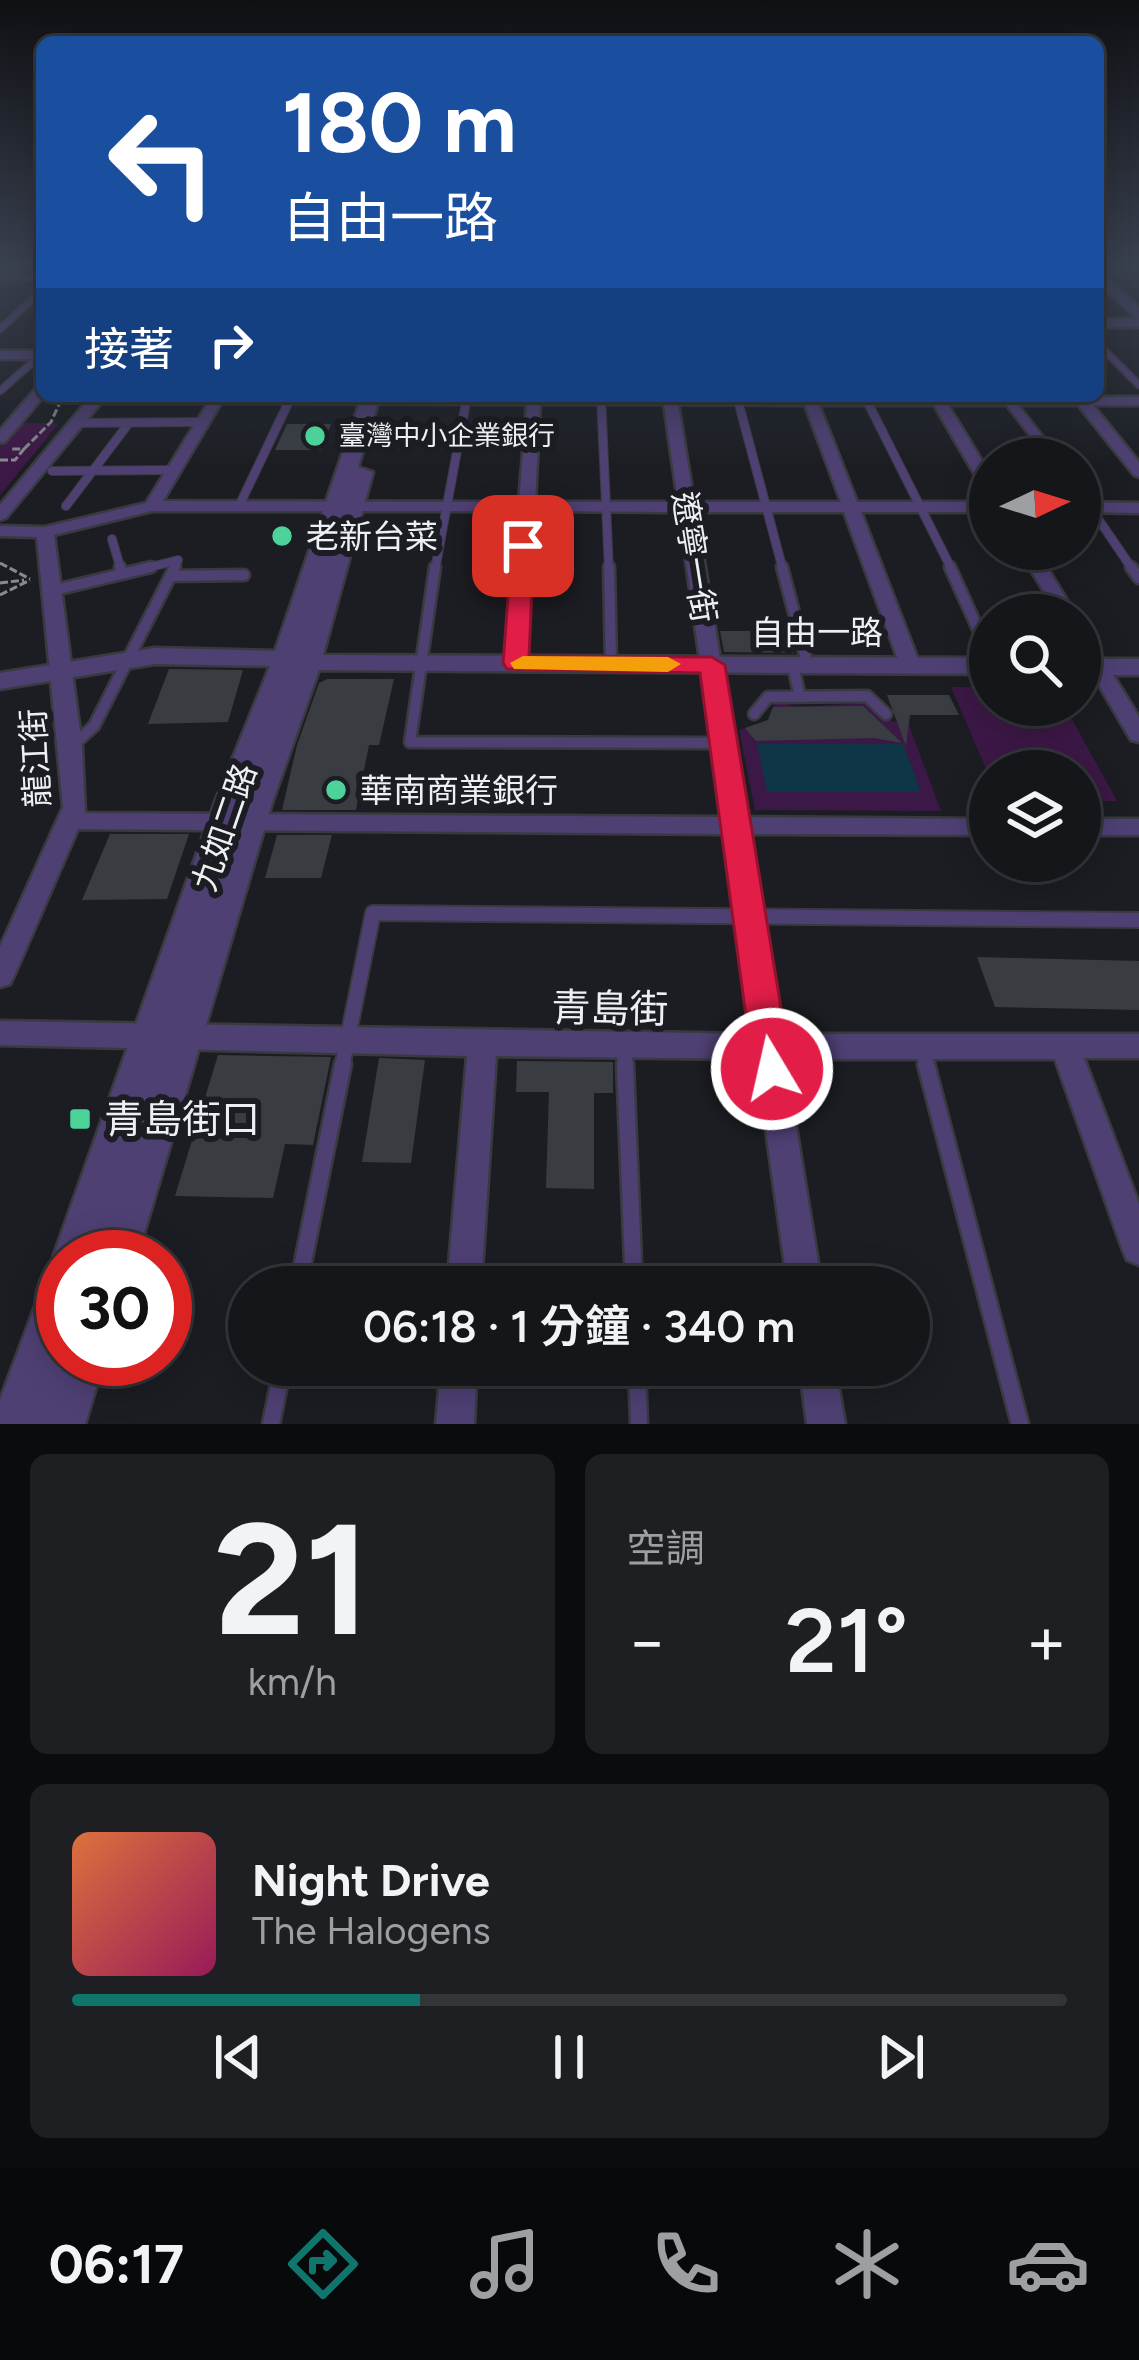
<!DOCTYPE html>
<html lang="zh-TW">
<meta charset="utf-8">
<style>
body{margin:0;font-family:Figtree,"Noto Sans TC",sans-serif;background:#1d1f23;color:#f1f3f6;height:100vh;display:flex;flex-direction:column;font-size:45px;white-space:nowrap}
*{box-sizing:border-box;margin:0}
p{font-size:39px;color:#9d9fa2}
.icon{flex:none;width:66px;height:66px;fill:none;stroke:currentColor;stroke-width:2;stroke-linecap:round;stroke-linejoin:round}
.map{position:relative;height:1424px;overflow:hidden}
.panel{display:flex;flex-direction:column;gap:30px;padding:30px;background:#0b0c0e;flex:1}
.panel>*{flex:none}
.guide{position:absolute;left:36px;top:36px;width:1068px;height:366px;border-radius:18px;box-shadow:0 6px 30px #0003,0 0 0 3px #333539;background:#1a4fa0;color:#fff;overflow:hidden}
.needle{width:78px;rotate:86deg}
.controls{position:absolute;left:969px;top:438px;display:grid;gap:24px}
.controls a{display:grid;place-items:center;width:132px;height:132px;border-radius:50%;background:#14161a;box-shadow:0 6px 30px #0003,0 0 0 3px #333539;font-size:60px}
.speed{position:absolute;left:36px;top:1230px;display:flex;gap:24px;font-size:60px;font-weight:700;text-align:center}
.speed>*{display:grid;place-content:center;width:156px;height:156px;border-radius:50%;background:#14161a;box-shadow:0 6px 30px #0003,0 0 0 3px #333539;line-height:1}
.speed .limit{border:18px solid #d22;background:#fff;color:#111}
.pin{position:absolute;display:grid;place-items:center;width:102px;height:102px;color:#fff;margin:-51px;border-radius:24px;box-shadow:0 6px 18px #0006}
.me{position:absolute;width:132px;margin:-66px;rotate:351deg;stroke-linejoin:round;filter:drop-shadow(0 0 9px #0008)}
.turn{display:flex;align-items:center;gap:42px;height:252px;padding:0 48px;font-size:54px}
.turn .icon{width:156px;height:156px;stroke-width:2.5}
.turn b{display:block;font-size:84px;line-height:102px}
.then{display:flex;align-items:center;height:114px;padding:0 48px;background:#0003;gap:24px;font-size:45px}
.big{font-size:90px;font-weight:600;line-height:1.1}
.panel .card{flex:1;display:flex;flex-direction:column;justify-content:center;gap:18px;min-width:0;padding:0 42px;border-radius:18px;background:#1d1f23}
.panel .dial{align-items:center;gap:0}
.dial b{font-size:156px;line-height:1}
.song{display:flex;align-items:center;gap:36px}
.cover{width:144px;height:144px;border-radius:18px;background:linear-gradient(135deg,hsl(20 70% 55%),hsl(330 70% 35%))}
.played{height:12px;border-radius:6px;background:linear-gradient(90deg,#0f766e 35%,#333539 35%)}
.keys{display:flex;justify-content:space-around;direction:ltr}
.heat{display:flex;justify-content:space-between;align-items:center;font-size:66px;direction:ltr}
.panel .tiles{flex:1;display:grid;gap:30px;grid-template-columns:1fr 1fr}
.card:last-child{grid-column:span 2}
.trip{position:absolute;left:228px;top:1266px;width:702px;height:120px;border-radius:60px;background:#14161a;box-shadow:0 6px 30px #0003,0 0 0 3px #333539;font-weight:600;line-height:120px;text-align:center}
.dock{display:flex;height:192px;justify-content:space-around;align-items:center;background:#08090a;color:#9d9fa2}
.dock .icon{width:84px;height:84px}
.dock .selected{color:#0f766e}
.dock b{font-size:54px;color:#f1f3f6}
.map>svg:first-child{display:block}
</style>
<div class="map">
<svg width="1139" height="1424" viewBox="0 0 1139 1424">
<rect width="100%" height="100%" fill="#1b1d22"/>
<path fill="#3c1846" d="M20 423H59L0 495V447Z
M951 687H990V705H1064L1117 801H1080V771H990V778Z
M775 702 800 707 865 703 879 718 909 725 941 811 755 810 739 730 768 720Z"/>
<path fill="#0e3646" d="M757 744H903L921 792H767Z"/>
<path fill="#393d42" d="M287 424H331L321 450H275Z
M720 631H788L794 653 724 652Z
M169 669 243 670 228 722 148 724Z
M327 679H394L379 745H369L356 810H282L297 745 319 683Z
M887 695H949L959 715H910L906 746Z
M863 706 902 743 874 738 756 741 745 728 768 720 773 707Z
M110 834H189L167 899 82 900Z
M277 835H332L321 878H265Z
M977 957 1139 961V1010L995 1007Z
M218 1055 331 1057 313 1145 285 1144 273 1198 175 1196Z
M379 1058 425 1060 411 1163 362 1162Z
M517 1061 613 1062V1093H594V1189L546 1188 549 1092H516Z"/>
<g fill="none" stroke-linecap="round" stroke-linejoin="round">
<defs>
<path id="service-far4" d="M0 277 42 278
M0 329 42 291
M1098 344 1139 385
M0 391 42 354"/>
<path id="service-far3" d="M601 397 609 570
M737 397 783 570
M865 397 952 570
M74 423 203 422
M52 471 172 470
M66 506 129 423
M239 506 291 397
M1090 507 1133 570
M112 539 121 570
M139 570 178 560
M173 570 178 560
M435 570 467 397"/>
<path id="service-far2" d="M120 567 122 573
M435 567 410 742 722 743
M609 567 611 663
M782 567 808 666
M950 567 990 656
M1131 567 1139 578
M170 576 244 575
M55 590 151 567
M793 666 800 697
M754 714 768 697 867 696 886 714
M71 747 94 726 175 567"/>
<path id="service-far1" d="M624 1047 625 1067
M922 1049 927 1067
M342 1067 373 913 1139 920"/>
<path id="service" d="M625 1064 634 1287
M926 1064 1020 1424
M298 1287 343 1064
M637 1365 639 1424
M271 1424 283 1365"/>
<path id="pedestrian" d="M1006 400H1014L1060 459H1048L1006 404Z"/>
<path id="minor" d="M6 266H18L0 281V272Z
M1098 319H1139V327H1098Z
M0 351H42V359H0Z
M42 386 44 396 5 442 0 443V430L37 387Z
M91 396 1139 397V405H1093L1139 462V477L1134 475 1078 405H948L990 474V492L982 487 934 405H819L857 502H990V512H861L920 665 917 669 910 671 900 665 844 512H696L746 817 990 819V835L748 834 781 1034H1139V1058H1084L1139 1204V1265L1127 1260 1122 1248 1055 1059H785L822 1287H788L756 1059 496 1056 481 1287H447L467 1056 0 1045V1021L753 1034 724 834 78 829 14 976 10 984 0 987V947L63 807 37 537 0 536V526L45 527 146 503 208 403H101L6 518 0 520V505ZM221 403 527 404 519 502 163 501ZM540 404H664L678 502H535ZM678 404 805 405 841 502H694ZM152 511H518L506 663 516 669 526 663 534 511 679 512 722 817 85 813 82 747 54 535Z
M1080 502 1139 503V513L1080 512Z
M1018 549H1036L1076 615H1058Z
M1080 631 1090 637 1139 717V742L1131 740 1080 653Z
M1080 819H1139V835H1080Z
M441 1365H477L474 1424H436Z
M799 1365H835L845 1424H807Z"/>
<path id="tertiary" d="M1098 271 1139 307V320L1098 283Z
M362 396H380L358 467 373 472 323 655 990 658V674L319 670 272 803 137 1257H63V1359H105L85 1424H0V1400L47 1274 59 1270 53 1257 215 802 270 666 155 664 0 689V673L155 648 275 651Z
M1080 659H1139V675H1080Z"/>
</defs>
<use href="#service-far4" stroke="#393a3f" stroke-width="9"/>
<use href="#service-far3" stroke="#393a3f" stroke-width="10"/>
<use href="#service-far2" stroke="#393a3f" stroke-width="15"/>
<use href="#service-far1" stroke="#393a3f" stroke-width="18"/>
<use href="#service" stroke="#393a3f" stroke-width="21"/>
<use href="#pedestrian" stroke="#393a3f" stroke-width="5"/>
<use href="#minor" stroke="#393a3f" stroke-width="5"/>
<use href="#tertiary" stroke="#393a3f" stroke-width="5"/>
<path stroke="#8a8b90" stroke-width="3" stroke-dasharray="8 3" stroke-linecap="butt" d="M24 449 51 422 63 396
M0 460H15L24 449H12
M0 563 30 579
M0 583 24 580
M0 595 30 580"/>
<use href="#service-far4" stroke="#4f4074" stroke-width="6"/>
<use href="#service-far3" stroke="#4f4074" stroke-width="8"/>
<use href="#service-far2" stroke="#4f4074" stroke-width="10"/>
<use href="#service-far1" stroke="#4f4074" stroke-width="14"/>
<use href="#service" stroke="#4f4074" stroke-width="16"/>
<use href="#pedestrian" fill="#4f4074" fill-rule="evenodd"/>
<use href="#minor" fill="#4f4074" fill-rule="evenodd"/>
<use href="#tertiary" fill="#4f4074" fill-rule="evenodd"/>
</g>
<linearGradient id="sky" x2="0" y2="1"><stop stop-color="#0f1013"/><stop offset="0.57" stop-color="#39404f"/><stop offset="1" stop-color="#39404f" stop-opacity="0"/></linearGradient>
<rect width="1139" height="466" fill="url(#sky)"/>
<path fill="#e11d48" stroke="#92132f" stroke-width="3" d="M523 539 534 546 529 656 712 657 725 665 791 1069 785 1080 772 1085 758 1080 753 1069 700 673 507 669 503 663 512 546Z"/>
<path fill="#f59e0b" d="M523 656 668 657 681 664 668 672 514 669 510 663Z"/>
<g fill="#4dd39a" stroke="#1b1d22" stroke-width="4.5">
<circle cx="315" cy="436" r="12"/>
<circle cx="282" cy="536" r="12"/>
<circle cx="336" cy="790" r="12"/>
<rect x="68" y="1107" width="24" height="24" rx="6"/>
</g>
<g text-anchor="middle" stroke-width="12" stroke-linejoin="round" paint-order="stroke">
<g font-size="27" fill="#eeeff3" stroke="#1b1d22" text-anchor="start">
<text x="339" y="445">臺灣中小企業銀行</text>
</g>
<g font-size="33" fill="#eeeff3" stroke="#1b1d22" text-anchor="start">
<text x="306" y="548">老新台菜</text>
<text x="360" y="802">華南商業銀行</text>
</g>
<g font-size="33" fill="#eeeff3" stroke="#1b1d22">
<text transform="translate(695 557) rotate(81)" y="12">遼寧一街</text>
<text x="817" y="644">自由一路</text>
<text transform="translate(35 758) rotate(-93)" y="12">龍江街</text>
<text transform="translate(224 827) rotate(-71)" y="12">九如二路</text>
</g>
<g font-size="39" fill="#eeeff3" stroke="#1b1d22">
<text transform="translate(610 1008) rotate(1)" y="14">青島街</text>
</g>
<g font-size="39" fill="#eeeff3" stroke="#1b1d22" text-anchor="start">
<text x="104" y="1133">青島街口</text>
</g>
</g>
</svg>
<div class="controls">
<a><svg class="needle" viewBox="-14 -14 28 28"><path d="M0-13l5 13h-10z" fill="#e53935"/><path d="M0 13l5-13h-10z" fill="#9d9fa2"/></svg></a>
<a><svg class="icon" aria-label="search" viewBox="0 0 24 24"><circle cx="10" cy="10" r="6"/><path d="M15 15l6 6"/></svg></a>
<a><svg class="icon" aria-label="layers" viewBox="0 0 24 24"><path d="M12 4l9 5-9 5-9-5zM3 14l9 5 9-5"/></svg></a>
</div>
<div class="speed"><div class="limit">30</div></div>
<div class="pin" style="left:523px;top:546px;background:#d93025"><svg class="icon" aria-label="arrive" viewBox="0 0 24 24"><path d="M6 21V4h12l-3 4 3 4H6"/></svg></div>
<svg class="me" style="left:772px;top:1069px" viewBox="-20 -20 40 40"><circle r="17" fill="#e11d48" stroke="#fff" stroke-width="3"/><path d="M0-11L8 9 0 5-8 9z" fill="#fff"/></svg>
<div class="trip">06:18 · 1 分鐘 · 340 m</div>
<div class="guide">
<div class="turn"><svg class="icon" aria-label="left" viewBox="0 0 24 24"><path d="M17 20v-9H6M10 6l-5 5 5 5"/></svg><div><b>180 m</b>自由一路</div></div>
<div class="then">接著<svg class="icon" aria-label="right" viewBox="0 0 24 24"><path d="M7 20v-9h11M14 6l5 5-5 5"/></svg></div>
</div>
</div>
<section class="panel">
<div class="tiles">
<div class="card dial"><b>21</b><p>km/h</p></div>
<div class="card"><p>空調</p>
<div class="heat"><a>−</a><b class="big">21°</b><a>+</a></div>
</div>
<div class="card">
<div class="song"><i class="cover"></i><div><b>Night Drive</b><p>The Halogens</p></div></div>
<div class="played"></div>
<div class="keys"><svg class="icon" aria-label="previous" viewBox="0 0 24 24"><path d="M18 5L8 12l10 7zM5 5v14"/></svg><svg class="icon" aria-label="pause" viewBox="0 0 24 24"><path d="M8 5v14M16 5v14"/></svg><svg class="icon" aria-label="next" viewBox="0 0 24 24"><path d="M6 5l10 7-10 7zM19 5v14"/></svg></div>
</div>
</div>
</section>
<nav class="dock">
<b>06:17</b>
<svg class="icon selected" aria-label="directions" viewBox="0 0 24 24"><path d="M12 3l9 9-9 9-9-9zM9 14v-3h6M13 9l2 2-2 2"/></svg>
<svg class="icon" aria-label="music" viewBox="0 0 24 24"><path d="M9 18V5l10-2v13"/><circle cx="6" cy="18" r="3"/><circle cx="16" cy="16" r="3"/></svg>
<svg class="icon" aria-label="phone" viewBox="0 0 24 24"><path d="M5 4h4l2 5-3 2q2 4 5 5l2-3 5 2v4C11 20 4 13 5 4z"/></svg>
<svg class="icon" aria-label="climate" viewBox="0 0 24 24"><path d="M12 3v18M4 7l16 10M4 17L20 7"/></svg>
<svg class="icon" aria-label="car" viewBox="0 0 24 24"><path d="M5 17H2v-5l4-1 3-4h7l3 4 3 1v5h-3M9 17h6M6 11h13"/><circle cx="7" cy="17" r="2"/><circle cx="17" cy="17" r="2"/></svg>
</nav>
